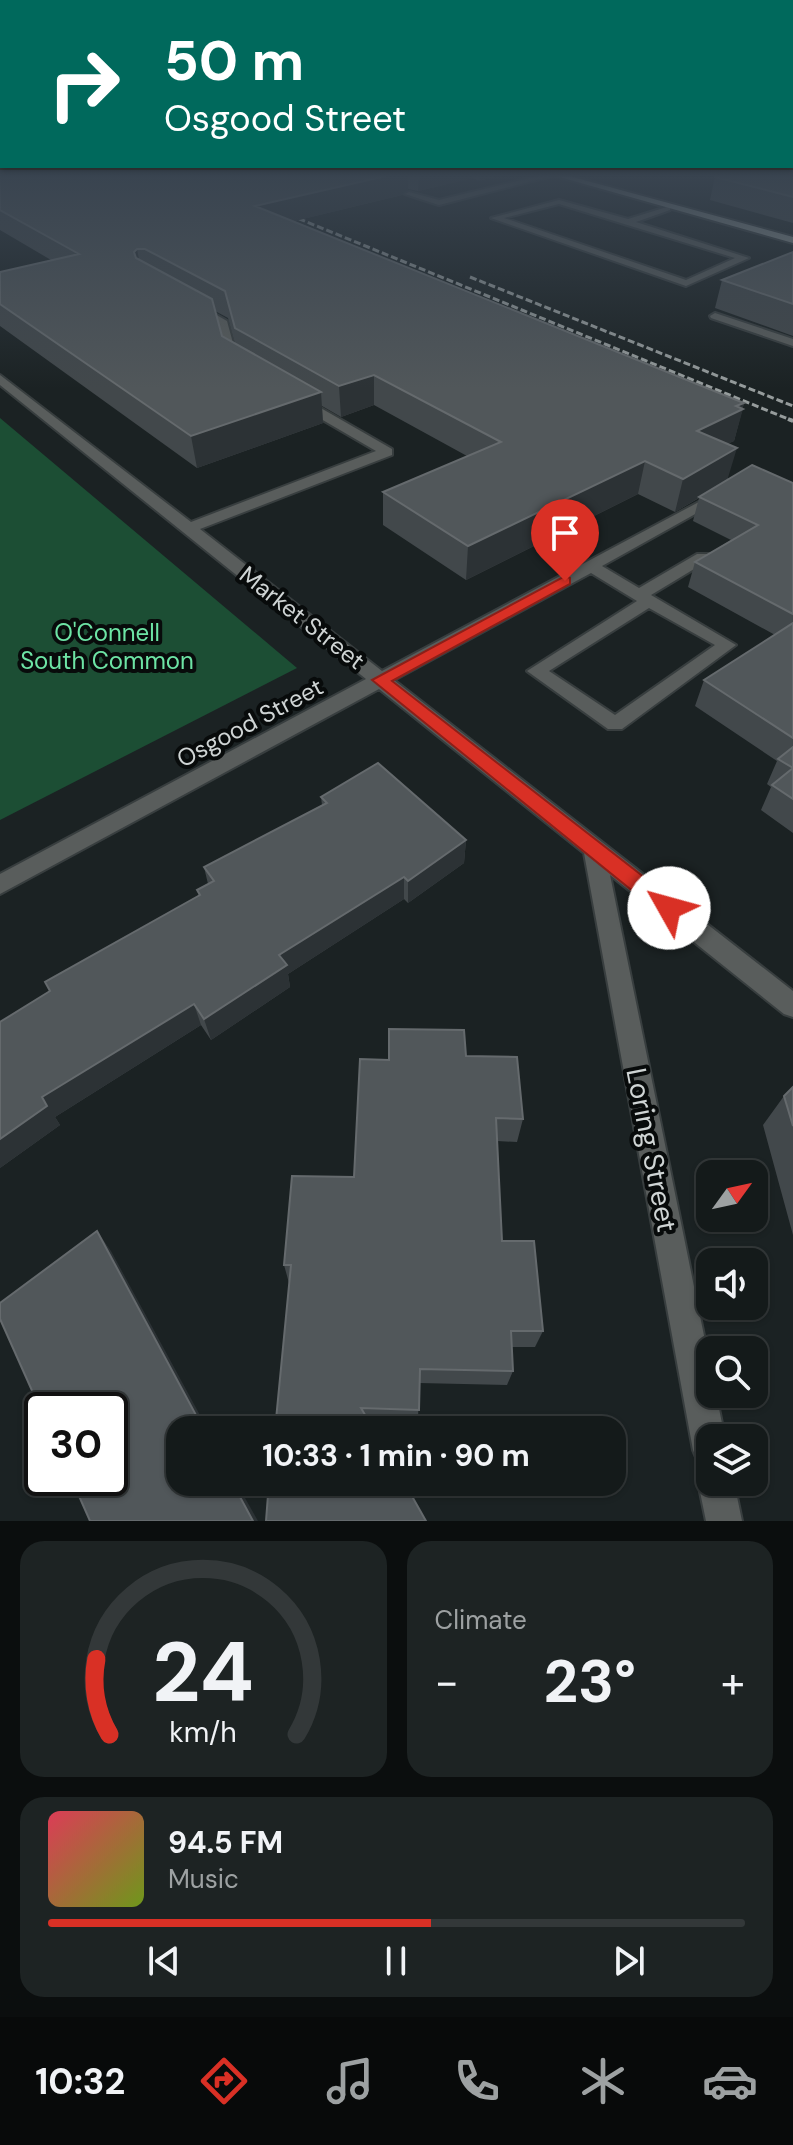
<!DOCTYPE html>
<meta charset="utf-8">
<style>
body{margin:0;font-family:"DM Sans",sans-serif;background:#1d2323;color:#f1f3f6;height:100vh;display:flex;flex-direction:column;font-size:30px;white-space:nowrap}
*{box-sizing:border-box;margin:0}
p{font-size:26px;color:#9da1a2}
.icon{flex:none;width:44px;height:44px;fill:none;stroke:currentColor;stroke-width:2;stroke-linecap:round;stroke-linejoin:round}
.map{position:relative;height:1521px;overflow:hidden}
.drawer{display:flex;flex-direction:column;gap:20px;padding:20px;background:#0b0e0e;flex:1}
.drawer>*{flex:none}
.banner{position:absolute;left:0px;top:0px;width:794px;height:168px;box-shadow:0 2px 6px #0004,0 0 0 2px #333839;background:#00695c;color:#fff;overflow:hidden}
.needle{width:52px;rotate:57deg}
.controls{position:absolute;left:696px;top:1160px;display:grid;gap:16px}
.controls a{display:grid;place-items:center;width:72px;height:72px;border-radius:16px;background:#141a1a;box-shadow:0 2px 6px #0004,0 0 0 2px #333839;font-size:40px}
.speed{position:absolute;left:24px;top:1392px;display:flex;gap:16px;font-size:40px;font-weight:700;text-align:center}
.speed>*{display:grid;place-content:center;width:104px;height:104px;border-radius:50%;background:#141a1a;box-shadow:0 2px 6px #0004,0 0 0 2px #333839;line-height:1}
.speed .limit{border:4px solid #111;border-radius:12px;background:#fff;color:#111}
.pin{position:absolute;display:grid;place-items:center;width:68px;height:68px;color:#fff;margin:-82px -34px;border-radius:50% 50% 50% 0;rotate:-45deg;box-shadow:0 0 8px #0007}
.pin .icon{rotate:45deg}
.me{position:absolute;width:88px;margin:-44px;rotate:308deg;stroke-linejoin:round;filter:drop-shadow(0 0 6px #0008)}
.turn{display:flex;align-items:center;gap:28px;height:168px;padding:0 32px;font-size:36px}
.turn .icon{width:104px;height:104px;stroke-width:2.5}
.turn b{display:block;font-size:56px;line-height:68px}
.big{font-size:60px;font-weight:700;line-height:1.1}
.drawer .widget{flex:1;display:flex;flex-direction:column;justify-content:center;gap:12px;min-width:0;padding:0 28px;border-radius:24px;background:#1d2323}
.drawer .dial{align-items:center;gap:0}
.dial svg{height:208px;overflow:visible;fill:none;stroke:#333839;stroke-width:7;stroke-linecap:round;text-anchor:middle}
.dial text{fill:#f1f3f6;stroke:none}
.song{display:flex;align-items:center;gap:24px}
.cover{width:96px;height:96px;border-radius:12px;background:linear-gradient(135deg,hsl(350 70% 55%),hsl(80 70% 35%))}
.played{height:8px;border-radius:4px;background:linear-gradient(90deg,#d93025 55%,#333839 55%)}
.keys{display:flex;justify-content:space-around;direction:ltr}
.heat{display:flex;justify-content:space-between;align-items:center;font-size:44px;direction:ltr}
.drawer .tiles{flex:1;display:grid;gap:20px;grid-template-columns:1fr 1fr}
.widget:last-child{grid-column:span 2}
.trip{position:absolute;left:166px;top:1416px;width:460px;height:80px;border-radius:24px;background:#141a1a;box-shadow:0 2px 6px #0004,0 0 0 2px #333839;font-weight:700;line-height:80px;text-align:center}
.menu{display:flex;height:128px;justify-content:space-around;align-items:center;background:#080a0a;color:#9da1a2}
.menu .icon{width:56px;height:56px}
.menu .selected{color:#d93025}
.menu b{font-size:36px;color:#f1f3f6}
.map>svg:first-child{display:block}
</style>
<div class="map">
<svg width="793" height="1521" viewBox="0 0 793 1521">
<rect width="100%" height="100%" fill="#1b2223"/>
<path fill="#1c4e34" d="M0 418 297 668 0 820Z"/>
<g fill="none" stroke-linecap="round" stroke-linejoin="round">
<defs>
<path id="minor" d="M538 176H552L439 205 405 194 409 192 439 200Z
M559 200 628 219 670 206V210L636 222 749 258 686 286 491 218ZM559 204 735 258 686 280 504 218Z
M191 305H199L227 321 239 365H231L225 361 218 325 191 309Z
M715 313 793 339V346L711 318 710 316Z
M0 375 191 522 376 451 297 405V399H305L392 449V455L200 529 382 671 712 495H722L724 498 602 566 639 588 697 554H709V560L651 595 736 645 622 729H608L527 671 637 601 591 573 394 680 793 991V1017L784 1014 610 875 710 1365V1394H716L725 1438H710V1482H734L742 1521H706L698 1482 704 1470 709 1467 698 1462 693 1450 584 853 379 689 0 894V874L366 679 0 385ZM649 608 715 645 615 715 549 671Z"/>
<path id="major" d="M556 176H569L793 237V243Z"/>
</defs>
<use href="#minor" stroke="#383e3f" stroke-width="4"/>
<use href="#major" stroke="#383e3f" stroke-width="4"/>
<use href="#minor" fill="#595d5c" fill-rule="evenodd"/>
<use href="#major" fill="#929997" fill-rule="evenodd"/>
<path stroke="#969c9c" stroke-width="3" stroke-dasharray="7 3" stroke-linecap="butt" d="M280 211 793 421
M470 277 793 406"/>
<path stroke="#969c9c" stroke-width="4" stroke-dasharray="12 6" stroke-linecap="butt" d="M788 419 793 421"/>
</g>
<path fill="#42484b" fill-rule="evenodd" d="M0 176H497L479 181 473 178 418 191 408 189 402 195 294 221 744 403 734 441 727 444 728 479 793 483V833L761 810 771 787 767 784 777 761 695 706 704 680 775 635 688 587 695 562 731 540 693 521 699 498 675 512 638 494 466 580 383 525V492L467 456 374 405 341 417 322 406 323 423 197 468 0 326V272L51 260 0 230ZM215 311 228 318 235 344 222 336Z
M715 176H793V223L710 200Z
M793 252V336L715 308 722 280Z
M321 797 466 840 464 863 408 903 404 899 288 974 290 987 211 1040 201 1025 55 1117 60 1125 0 1168 50 991 199 896 197 890 208 884 204 867 322 805Z
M466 1056 523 1119 517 1142 497 1141 502 1241 543 1331 535 1347H512L513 1371 507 1385 419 1383 418 1422 368 1420 289 1283 284 1265 354 1177 389 1060Z
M793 1087V1235L763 1125 784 1096Z"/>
<path fill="#2c3235" d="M386 176H408V189L402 195 258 230 255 206Z
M419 176H473V178L418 191Z
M480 176H497L479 181Z
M137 249 142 275 139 278 134 252Z
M374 375V405L341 417 339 386Z
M321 392 323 423 197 468 191 436Z
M744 403 742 410 743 409 734 441 689 463 697 431Z
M737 448 727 481 675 512 683 479Z
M645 461 638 494 466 580 468 546Z
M466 840 464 863 408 903V881Z
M404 877V899L288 974 290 987 211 1040 204 1019 279 955Z
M194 1004 201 1025 55 1117 60 1125 0 1168V1139L42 1097Z
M97 1231 111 1251 208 1430H204Z
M232 1482H236L258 1521H253Z"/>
<path fill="#51575a" stroke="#656a6d" stroke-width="2" d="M0 176H386L255 206 744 403 736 406 743 409 697 431 737 448 683 479 645 461 468 546 383 492 501 442 374 375 339 386 235 328 225 291 145 249H137L134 252 136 258 212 299 222 336 321 392 191 436 0 304V272L79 254 0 210Z
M793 176V197L715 177V176Z
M793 252V304L722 280Z
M752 465 793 483V614L695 562 758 525 699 497Z
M793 623V738L704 680Z
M793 747V799L772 785 793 768 778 759Z
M378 763 466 840 408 881 404 877 279 955 287 965 204 1019 194 1004 42 1097 47 1106 0 1139V1022L50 991 45 982 200 895 197 890 214 881 204 867 327 803 321 797Z
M389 1029 464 1030 466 1056 517 1057 523 1119 496 1118 502 1241H534L543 1331H511L513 1371 420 1369 419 1410 361 1408 374 1430H275L291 1265H284L292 1176 354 1177 360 1059 389 1060Z
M793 1087V1126L784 1096Z
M97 1231 204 1430H180V1482H232L253 1521H90L71 1478H110V1410H42V1413L0 1319V1303Z
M269 1482H404L426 1521H266Z"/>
<linearGradient id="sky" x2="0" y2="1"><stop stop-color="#0f1313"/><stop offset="0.45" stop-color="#394450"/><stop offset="1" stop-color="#394450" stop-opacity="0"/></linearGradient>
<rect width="793" height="389" fill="url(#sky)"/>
<path fill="#d93025" stroke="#8d1f18" stroke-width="2" d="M565 576 570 578V584L392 681 676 902 679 908 676 914 669 917 661 914 372 680Z"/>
<g text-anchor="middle" stroke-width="8" stroke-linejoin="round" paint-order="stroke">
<g font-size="24" fill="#cfd4d4" stroke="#080b0b">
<text transform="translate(302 618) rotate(38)" y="8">Market Street</text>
<text transform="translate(250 723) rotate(-28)" y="8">Osgood Street</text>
</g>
<g font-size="24" fill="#6de4a5" stroke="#080b0b">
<text x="107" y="641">O'Connell<tspan x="107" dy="28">South Common</tspan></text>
</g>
<g font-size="28" fill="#cfd4d4" stroke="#080b0b">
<text transform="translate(652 1150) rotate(79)" y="10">Loring Street</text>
</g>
</g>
</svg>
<div class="controls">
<a><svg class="needle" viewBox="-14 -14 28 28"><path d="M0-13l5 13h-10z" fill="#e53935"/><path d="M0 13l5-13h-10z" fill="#9da1a2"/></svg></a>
<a><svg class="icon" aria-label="sound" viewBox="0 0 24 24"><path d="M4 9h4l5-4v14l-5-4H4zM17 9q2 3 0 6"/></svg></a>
<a><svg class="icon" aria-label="search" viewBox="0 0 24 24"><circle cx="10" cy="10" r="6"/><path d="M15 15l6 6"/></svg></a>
<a><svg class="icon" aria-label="layers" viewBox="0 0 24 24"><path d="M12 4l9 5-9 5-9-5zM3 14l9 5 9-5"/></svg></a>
</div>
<div class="speed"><div class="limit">30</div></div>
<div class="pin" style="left:565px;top:581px;background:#d93025"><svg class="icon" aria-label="arrive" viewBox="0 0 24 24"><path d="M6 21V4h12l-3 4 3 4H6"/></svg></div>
<svg class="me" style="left:669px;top:908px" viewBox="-20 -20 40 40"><circle r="19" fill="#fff"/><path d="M0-13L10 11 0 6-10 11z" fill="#d93025"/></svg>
<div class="trip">10:33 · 1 min · 90 m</div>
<div class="banner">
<div class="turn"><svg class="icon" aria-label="right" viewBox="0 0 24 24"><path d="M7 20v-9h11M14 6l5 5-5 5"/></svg><div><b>50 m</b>Osgood Street</div></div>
</div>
</div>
<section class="drawer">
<div class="tiles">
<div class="widget dial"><svg viewBox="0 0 100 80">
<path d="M14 69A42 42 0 1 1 86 69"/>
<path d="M14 69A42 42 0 0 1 9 40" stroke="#d93025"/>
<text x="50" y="56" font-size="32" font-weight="700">24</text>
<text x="50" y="72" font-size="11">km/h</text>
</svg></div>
<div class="widget"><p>Climate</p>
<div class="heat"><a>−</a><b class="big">23°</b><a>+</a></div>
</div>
<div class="widget">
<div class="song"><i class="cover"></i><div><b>94.5 FM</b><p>Music</p></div></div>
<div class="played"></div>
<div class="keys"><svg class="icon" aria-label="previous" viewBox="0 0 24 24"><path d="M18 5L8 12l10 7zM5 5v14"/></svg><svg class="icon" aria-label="pause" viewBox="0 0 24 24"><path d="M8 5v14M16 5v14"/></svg><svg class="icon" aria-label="next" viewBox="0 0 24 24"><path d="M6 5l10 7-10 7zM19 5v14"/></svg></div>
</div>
</div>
</section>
<nav class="menu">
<b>10:32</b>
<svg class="icon selected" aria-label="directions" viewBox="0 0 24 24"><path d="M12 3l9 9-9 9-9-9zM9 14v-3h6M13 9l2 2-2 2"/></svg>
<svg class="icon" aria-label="music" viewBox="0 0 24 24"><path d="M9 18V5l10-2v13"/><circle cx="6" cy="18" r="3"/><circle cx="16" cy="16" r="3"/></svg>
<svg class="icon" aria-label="phone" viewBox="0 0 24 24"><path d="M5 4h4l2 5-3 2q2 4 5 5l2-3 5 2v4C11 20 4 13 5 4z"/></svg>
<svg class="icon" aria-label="climate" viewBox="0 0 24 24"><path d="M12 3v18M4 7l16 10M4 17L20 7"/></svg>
<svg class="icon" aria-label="car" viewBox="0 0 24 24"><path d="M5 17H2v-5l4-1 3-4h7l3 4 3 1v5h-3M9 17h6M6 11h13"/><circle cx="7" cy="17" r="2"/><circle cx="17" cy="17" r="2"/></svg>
</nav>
